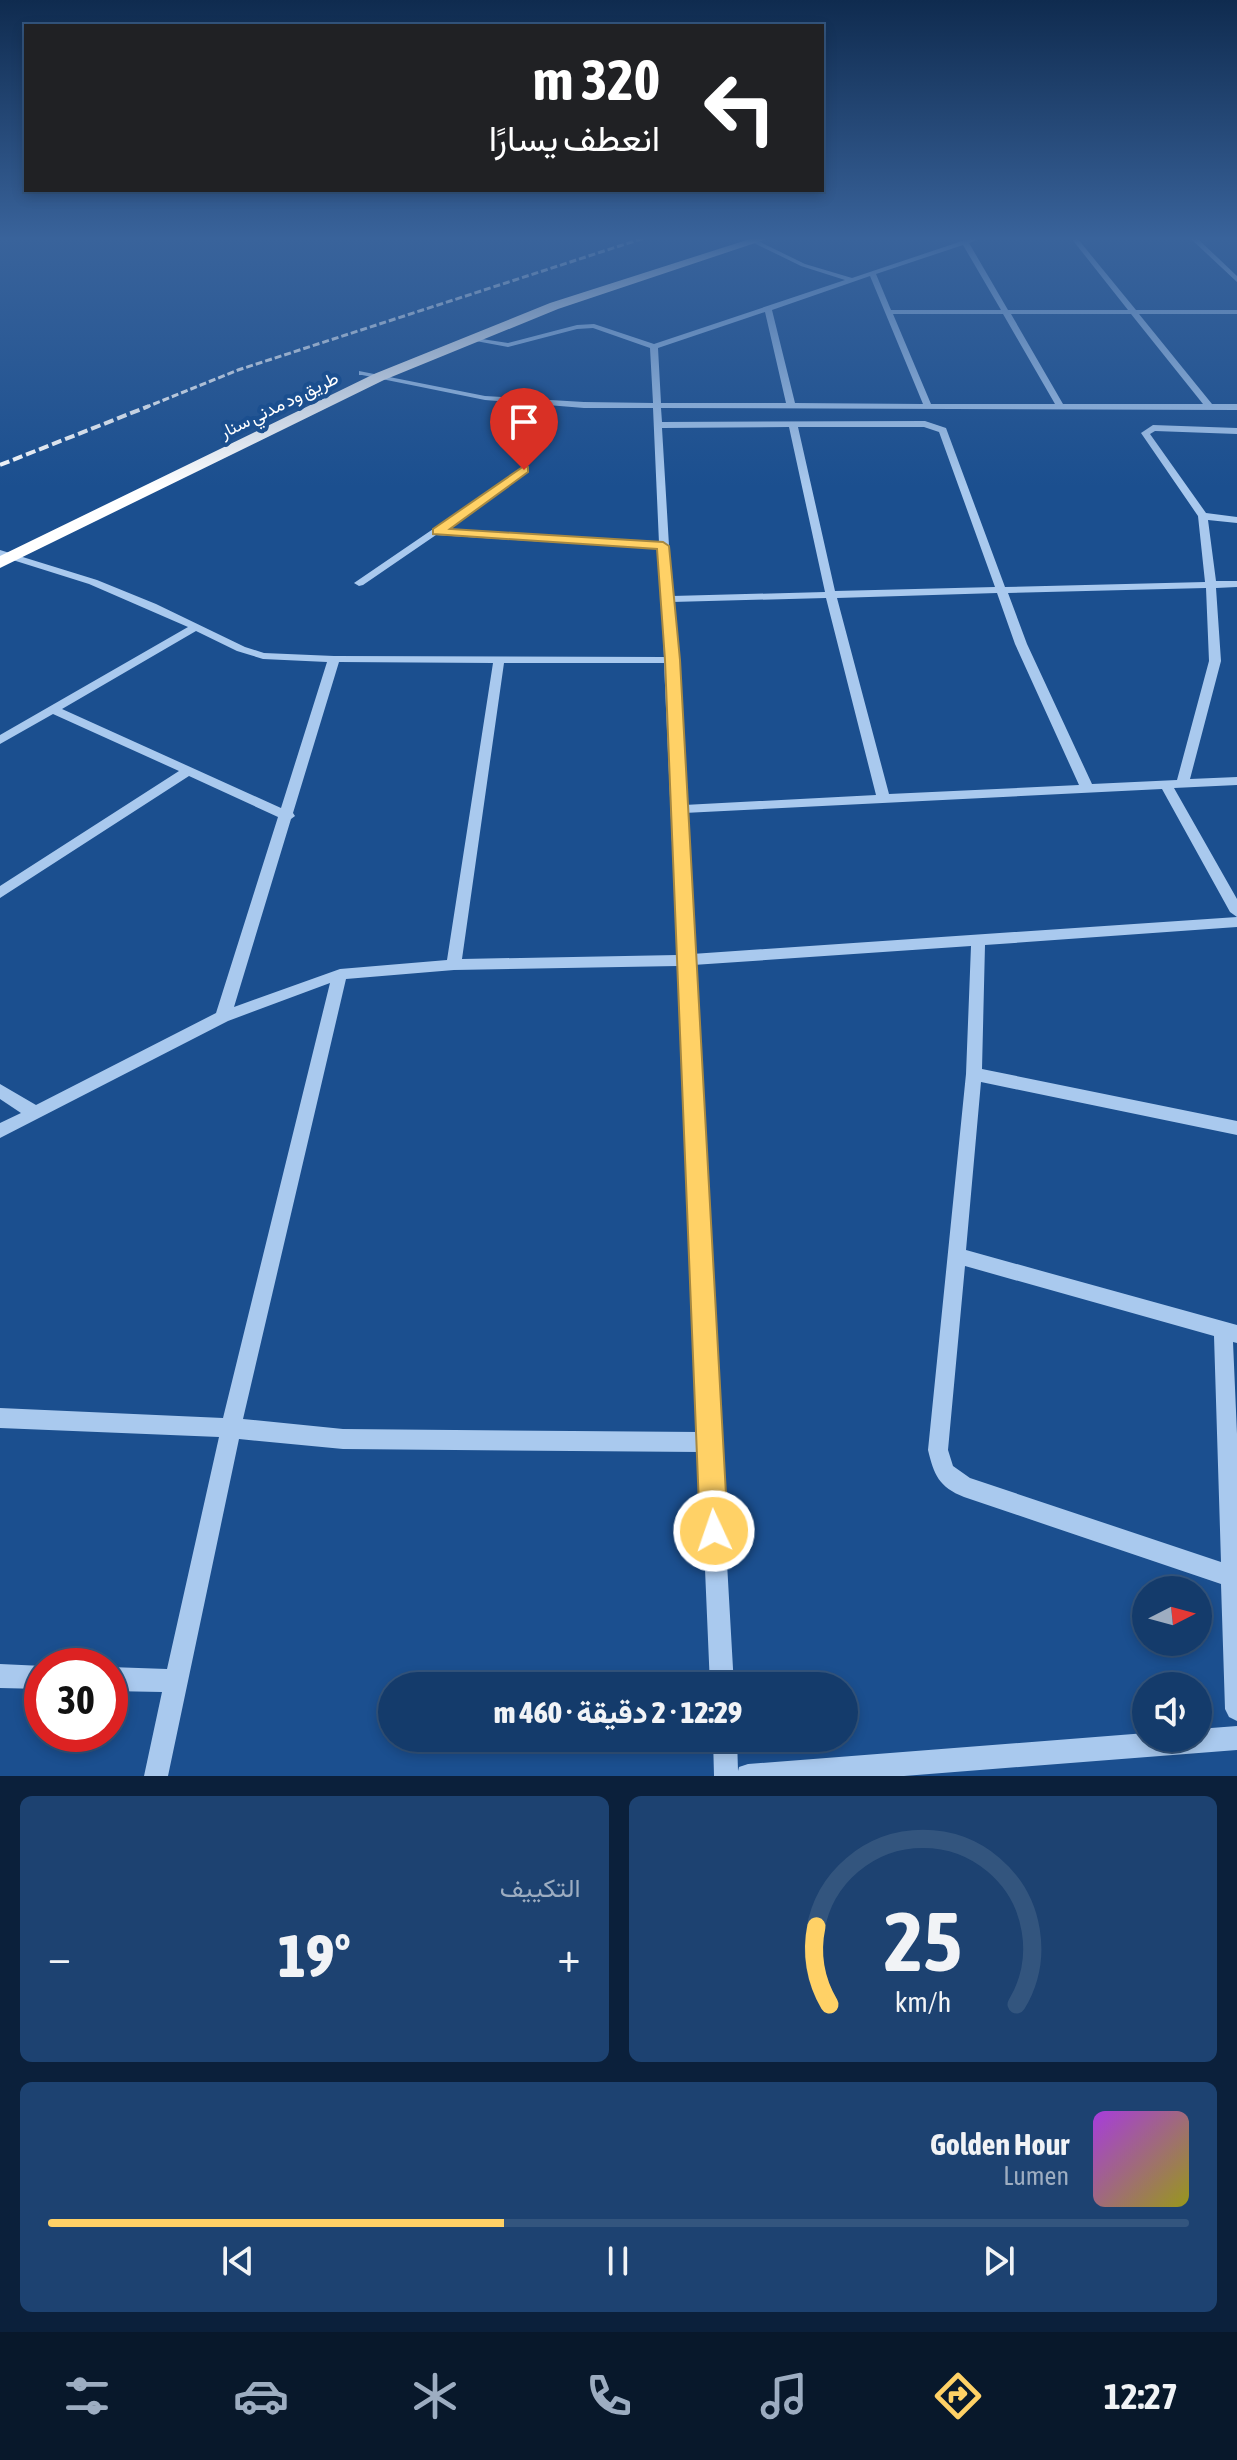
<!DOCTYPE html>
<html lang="ar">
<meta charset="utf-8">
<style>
body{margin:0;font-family:"Asap Condensed",Vazirmatn,sans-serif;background:#1d4271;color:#f1f3f6;direction:rtl;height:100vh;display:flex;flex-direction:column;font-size:30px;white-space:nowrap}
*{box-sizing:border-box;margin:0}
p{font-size:26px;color:#9dadc1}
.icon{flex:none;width:44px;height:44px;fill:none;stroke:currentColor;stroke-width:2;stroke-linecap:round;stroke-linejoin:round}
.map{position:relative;height:1776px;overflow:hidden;direction:ltr}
.sheet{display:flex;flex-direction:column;gap:20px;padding:20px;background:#0b203b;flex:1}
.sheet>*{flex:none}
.banner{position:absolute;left:24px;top:24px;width:800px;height:168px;border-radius:0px;box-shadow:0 4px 12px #0003,0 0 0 2px #33557e;direction:rtl;background:#202124;color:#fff;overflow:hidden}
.needle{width:52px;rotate:84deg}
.buttons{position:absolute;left:1132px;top:1576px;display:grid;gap:16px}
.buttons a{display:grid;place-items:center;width:80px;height:80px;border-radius:50%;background:#143b6b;box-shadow:0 4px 12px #0003,0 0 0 2px #33557e;font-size:40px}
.speed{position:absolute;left:24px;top:1648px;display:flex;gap:16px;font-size:40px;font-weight:700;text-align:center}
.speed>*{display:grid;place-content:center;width:104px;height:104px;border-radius:50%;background:#143b6b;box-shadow:0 4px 12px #0003,0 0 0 2px #33557e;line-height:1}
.speed .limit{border:12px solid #d22;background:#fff;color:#111}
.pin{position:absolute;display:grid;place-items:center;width:68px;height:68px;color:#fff;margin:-82px -34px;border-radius:50% 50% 50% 0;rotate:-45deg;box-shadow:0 0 8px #0007}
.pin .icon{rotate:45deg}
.me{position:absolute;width:88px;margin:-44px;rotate:357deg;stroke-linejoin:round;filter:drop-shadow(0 0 6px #0008)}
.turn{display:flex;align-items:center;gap:28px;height:168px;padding:0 32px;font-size:36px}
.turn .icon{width:104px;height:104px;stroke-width:2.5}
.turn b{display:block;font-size:56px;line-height:68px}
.big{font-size:60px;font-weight:800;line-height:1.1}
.sheet .card{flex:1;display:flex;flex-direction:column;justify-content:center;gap:12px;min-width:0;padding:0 28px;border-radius:12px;background:#1d4271}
.sheet .dial{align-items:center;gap:0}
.dial svg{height:208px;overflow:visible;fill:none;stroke:#33557e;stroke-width:7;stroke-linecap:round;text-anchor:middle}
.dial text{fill:#f1f3f6;stroke:none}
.song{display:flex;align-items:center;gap:24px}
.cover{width:96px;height:96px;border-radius:12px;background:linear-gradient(135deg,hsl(280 70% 55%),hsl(60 70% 35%))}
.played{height:8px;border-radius:4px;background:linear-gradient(90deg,#ffd166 40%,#33557e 40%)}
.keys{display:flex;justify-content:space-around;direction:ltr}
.heat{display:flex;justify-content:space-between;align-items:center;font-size:44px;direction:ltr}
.sheet .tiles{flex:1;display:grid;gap:20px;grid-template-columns:1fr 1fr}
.card:last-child{grid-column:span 2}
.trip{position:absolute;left:378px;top:1672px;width:480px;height:80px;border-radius:40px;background:#143b6b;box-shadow:0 4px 12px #0003,0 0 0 2px #33557e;font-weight:800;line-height:80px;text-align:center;direction:rtl}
.dock{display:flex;height:128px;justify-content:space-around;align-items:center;background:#08182b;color:#9dadc1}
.dock .icon{width:56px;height:56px}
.dock .selected{color:#ffd166}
.dock b{font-size:36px;color:#f1f3f6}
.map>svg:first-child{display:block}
</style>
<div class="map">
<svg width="1237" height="1776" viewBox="0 0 1237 1776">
<rect width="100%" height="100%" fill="#1b4f8f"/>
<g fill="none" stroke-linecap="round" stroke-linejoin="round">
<path fill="#a9c9ee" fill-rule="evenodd" d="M971 238H980L969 243 1008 310H1128L1071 238H1077L1136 310H1237V314H1139L1212 404H1237V410L661 408 662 422 925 421 946 428 1005 587 1205 582 1198 516 1141 433 1153 425 1237 428V434L1155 431 1150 434 1206 513 1237 517V523L1208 520 1216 581H1237V587L1216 588 1221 661 1190 779 1237 777V785L1174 788 1237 899V927L985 945 982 1069 1237 1121V1135L981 1082 966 1250 1237 1325V1343L1233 1342 1237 1434V1721L1229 1717 1225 1709 1221 1584 964 1497C939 1487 934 1475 928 1450L966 1074 971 946 693 965 734 1686H710L700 1452 343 1449 239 1439 168 1776H144L162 1692 110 1691V1667L167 1669 219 1437 0 1428V1408L223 1418 330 983 228 1021 0 1138V1123L21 1113 0 1099V1084L36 1105 216 1013 278 817 189 776 0 898V886L179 771 53 714 0 744V735L188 627 89 584 0 556V550L97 580 156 604 245 647 264 653 334 656 664 657 659 549 436 535 363 585 359 586 354 583 524 467 529 470 527 472 444 529 659 543 653 408H584L485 400 362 375H359V371L485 396 584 402 653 403 650 348 593 328 577 329 508 347 465 339 469 337 508 343 577 325 594 324 654 344 845 280 801 266 752 242V240H756L805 264 852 278ZM963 245 1001 310H891L876 274ZM870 276 923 404 795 403 772 310ZM765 312 786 403H661L658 348ZM893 314H1003L1055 404H931ZM1011 314H1131L1203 404H1063ZM789 427 825 592 672 596 662 428ZM798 427H924L939 432 995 587 835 591ZM1206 588 1209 661 1177 780 1092 784 1027 644 1008 593ZM997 593 1015 644 1079 785 889 794 837 598ZM826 598 876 795 684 805 676 662 678 660 675 657 672 602ZM196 631 237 651 263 659 327 662 281 808 62 709ZM339 662 493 663 447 960 340 969 234 1007 291 819 295 816 293 813ZM504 663H664L677 955 462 959ZM1162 789 1230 912 1237 917 692 954 684 813ZM678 966 699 1432 343 1429 243 1419 346 979 454 970ZM965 1266 1214 1336 1221 1562 970 1478 953 1466 948 1450Z
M1190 238H1197L1237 276V282Z
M0 1664 43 1666 42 1689 0 1688Z
M1237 1726V1750L904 1776H714L713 1738H737L738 1771 739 1767 748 1764 1146 1733V1738H1198V1729Z"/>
<path fill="#fff" fill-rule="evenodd" d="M753 238H770L558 309 384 380 0 568V556L374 374 550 303Z"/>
<path stroke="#fff" stroke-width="3" stroke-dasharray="7 3" stroke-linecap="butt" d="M144 408 238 370 644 238"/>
<path stroke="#fff" stroke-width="4" stroke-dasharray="10 4" stroke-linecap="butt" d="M0 465 149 406"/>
</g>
<linearGradient id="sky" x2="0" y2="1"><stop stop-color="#0f2b4f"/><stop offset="0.49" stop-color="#39639b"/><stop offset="1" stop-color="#39639b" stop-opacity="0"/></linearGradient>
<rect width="1237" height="487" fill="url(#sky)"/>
<path fill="#ffd166" stroke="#a68842" stroke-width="2" d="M524 466 528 467V472L450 529 663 542 669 546 680 660 728 1531 724 1540 714 1545 704 1540 700 1531 665 660 657 549 433 534V529Z"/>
<g text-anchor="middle" stroke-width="8" stroke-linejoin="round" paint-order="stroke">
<g font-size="18" fill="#fff" stroke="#1b4f8f">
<text transform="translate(279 405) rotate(-26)" y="6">طريق ود مدني سنار</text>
</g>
</g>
</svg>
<div class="buttons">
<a><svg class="needle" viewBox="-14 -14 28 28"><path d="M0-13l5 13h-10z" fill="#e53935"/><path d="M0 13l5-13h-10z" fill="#9dadc1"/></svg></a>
<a><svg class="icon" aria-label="sound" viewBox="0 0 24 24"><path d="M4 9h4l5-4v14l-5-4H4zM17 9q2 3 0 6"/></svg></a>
</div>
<div class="speed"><div class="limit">30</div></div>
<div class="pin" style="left:524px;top:470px;background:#d93025"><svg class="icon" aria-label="arrive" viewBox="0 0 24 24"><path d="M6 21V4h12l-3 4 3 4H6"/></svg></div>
<svg class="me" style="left:714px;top:1531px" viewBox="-20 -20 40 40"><circle r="17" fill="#ffd166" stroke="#fff" stroke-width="3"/><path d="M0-11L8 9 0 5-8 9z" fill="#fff"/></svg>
<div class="trip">12:29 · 2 دقيقة · 460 m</div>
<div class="banner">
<div class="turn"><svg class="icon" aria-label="left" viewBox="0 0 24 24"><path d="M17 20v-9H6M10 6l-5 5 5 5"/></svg><div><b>320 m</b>انعطف يسارًا</div></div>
</div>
</div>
<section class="sheet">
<div class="tiles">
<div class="card dial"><svg viewBox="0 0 100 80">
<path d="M14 69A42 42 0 1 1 86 69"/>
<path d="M14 69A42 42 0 0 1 9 39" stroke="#ffd166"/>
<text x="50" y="56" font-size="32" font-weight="700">25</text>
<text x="50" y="72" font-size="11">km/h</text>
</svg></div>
<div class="card"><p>التكييف</p>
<div class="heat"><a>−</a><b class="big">19°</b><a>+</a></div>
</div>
<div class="card">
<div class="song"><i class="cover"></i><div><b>Golden Hour</b><p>Lumen</p></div></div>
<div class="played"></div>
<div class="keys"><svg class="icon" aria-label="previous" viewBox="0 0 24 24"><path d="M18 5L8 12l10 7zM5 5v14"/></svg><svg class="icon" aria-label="pause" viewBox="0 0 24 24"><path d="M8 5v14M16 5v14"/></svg><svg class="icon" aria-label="next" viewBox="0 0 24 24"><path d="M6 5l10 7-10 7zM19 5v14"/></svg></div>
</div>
</div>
</section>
<nav class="dock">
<b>12:27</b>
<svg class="icon selected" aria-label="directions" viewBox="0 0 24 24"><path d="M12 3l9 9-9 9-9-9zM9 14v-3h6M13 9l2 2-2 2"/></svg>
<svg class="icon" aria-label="music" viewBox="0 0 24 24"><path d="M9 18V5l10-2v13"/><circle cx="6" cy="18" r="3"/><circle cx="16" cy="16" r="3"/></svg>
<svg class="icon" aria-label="phone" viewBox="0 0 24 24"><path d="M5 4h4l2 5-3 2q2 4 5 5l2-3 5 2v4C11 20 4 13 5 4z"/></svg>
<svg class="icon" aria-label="climate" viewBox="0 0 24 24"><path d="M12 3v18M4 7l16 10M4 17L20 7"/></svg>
<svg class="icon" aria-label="car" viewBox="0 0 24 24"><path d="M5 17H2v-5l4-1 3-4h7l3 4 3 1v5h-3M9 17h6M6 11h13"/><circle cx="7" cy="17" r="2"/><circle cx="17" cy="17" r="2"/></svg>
<svg class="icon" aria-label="filters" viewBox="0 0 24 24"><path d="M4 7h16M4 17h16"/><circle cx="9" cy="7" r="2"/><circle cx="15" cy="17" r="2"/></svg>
</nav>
